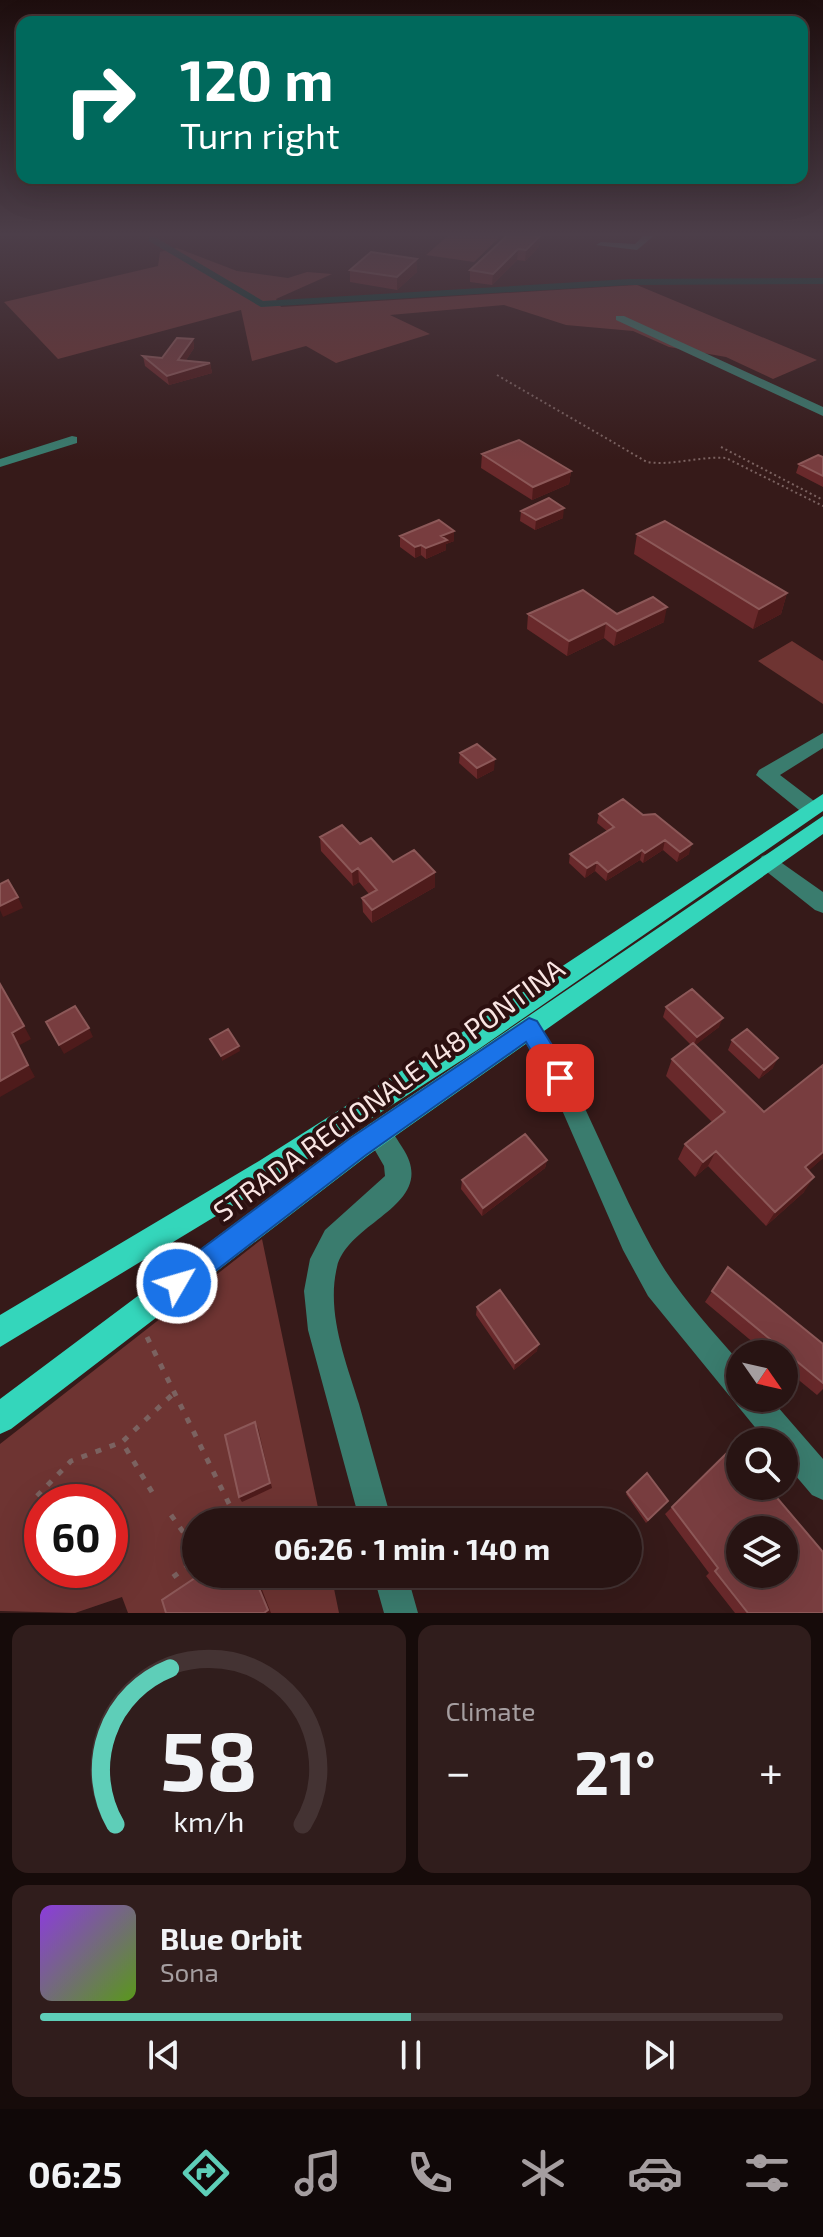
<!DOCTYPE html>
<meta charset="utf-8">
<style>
body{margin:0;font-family:"Exo 2",sans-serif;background:#301d1c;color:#f1f3f6;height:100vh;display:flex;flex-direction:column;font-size:30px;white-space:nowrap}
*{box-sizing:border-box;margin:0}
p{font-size:26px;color:#a59ea0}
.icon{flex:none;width:44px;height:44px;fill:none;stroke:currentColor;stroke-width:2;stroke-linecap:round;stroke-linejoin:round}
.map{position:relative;height:1613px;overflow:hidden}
.side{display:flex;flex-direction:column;gap:12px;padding:12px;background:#160b0a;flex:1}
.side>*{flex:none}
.guide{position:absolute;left:16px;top:16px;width:792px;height:168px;border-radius:16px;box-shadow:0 8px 32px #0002,0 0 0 2px #433;background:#00695c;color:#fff;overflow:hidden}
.needle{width:52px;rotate:124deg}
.controls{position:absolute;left:726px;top:1340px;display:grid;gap:16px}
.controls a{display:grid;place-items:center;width:72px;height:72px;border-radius:50%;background:#281413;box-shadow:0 8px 32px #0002,0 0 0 2px #433;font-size:40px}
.speed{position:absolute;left:24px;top:1484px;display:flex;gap:16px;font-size:40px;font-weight:700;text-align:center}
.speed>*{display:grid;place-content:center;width:104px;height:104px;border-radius:50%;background:#281413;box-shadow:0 8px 32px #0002,0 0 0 2px #433;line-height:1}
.speed .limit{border:12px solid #d22;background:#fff;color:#111}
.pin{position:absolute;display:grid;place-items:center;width:68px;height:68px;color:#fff;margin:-34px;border-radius:16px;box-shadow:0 4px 12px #0006}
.me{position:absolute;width:88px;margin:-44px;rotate:52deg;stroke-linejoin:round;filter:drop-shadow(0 0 6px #0008)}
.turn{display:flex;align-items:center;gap:28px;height:168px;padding:0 32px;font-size:36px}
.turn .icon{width:104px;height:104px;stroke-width:2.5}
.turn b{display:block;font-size:56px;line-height:68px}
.big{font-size:60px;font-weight:700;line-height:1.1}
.side .card{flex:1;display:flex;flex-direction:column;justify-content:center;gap:12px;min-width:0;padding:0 28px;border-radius:16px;background:#301d1c}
.side .dial{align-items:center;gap:0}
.dial svg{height:208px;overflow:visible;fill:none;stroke:#433;stroke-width:7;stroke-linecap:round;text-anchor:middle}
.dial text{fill:#f1f3f6;stroke:none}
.song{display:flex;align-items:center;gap:24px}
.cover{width:96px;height:96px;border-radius:12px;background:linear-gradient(135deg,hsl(270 70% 55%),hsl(90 70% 35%))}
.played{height:8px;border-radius:4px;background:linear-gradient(90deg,#5eceb8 50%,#433 50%)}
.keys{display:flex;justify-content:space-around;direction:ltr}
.heat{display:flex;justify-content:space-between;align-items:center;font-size:44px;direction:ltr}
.side .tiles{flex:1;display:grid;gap:12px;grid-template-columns:1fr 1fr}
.card:last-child{grid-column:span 2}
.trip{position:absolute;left:182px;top:1508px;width:460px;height:80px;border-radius:40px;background:#281413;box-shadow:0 8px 32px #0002,0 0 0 2px #433;font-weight:700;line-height:80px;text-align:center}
.dock{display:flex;height:128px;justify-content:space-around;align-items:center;background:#100808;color:#a59ea0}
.dock .icon{width:56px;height:56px}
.dock .current{color:#5eceb8}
.dock b{font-size:36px;color:#f1f3f6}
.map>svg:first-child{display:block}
</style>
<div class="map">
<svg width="823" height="1613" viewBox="0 0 823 1613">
<rect width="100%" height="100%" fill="#361a19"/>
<path fill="#6e3432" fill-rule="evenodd" d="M450 234H496L502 235 474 262 426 255Z
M177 248 237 271 288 278 307 272 332 274 276 299 281 307 637 285 817 360 773 379 726 357 669 347 633 331 566 325 504 305 390 315 430 334 336 363 306 346 252 361 241 310 58 359 4 302 158 266 160 252Z
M792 641 823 661V704L758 661Z
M262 1239 321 1522H196V1574H331L339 1613H128L122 1597 75 1613 0 1611V1444ZM42 1502H110V1570H42Z"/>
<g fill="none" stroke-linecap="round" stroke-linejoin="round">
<path fill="#064037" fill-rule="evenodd" d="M149 237H155L263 301 629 279 823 278V284L629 285 261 307 149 241Z"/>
<path stroke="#7b6260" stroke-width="2" stroke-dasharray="2 3" stroke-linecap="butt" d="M497 375 647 462C673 466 699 456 726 458L823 506
M721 447 823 500"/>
<path stroke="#7b6260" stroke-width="5" stroke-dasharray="6 9" stroke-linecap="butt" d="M147 1337 238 1522
M152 1492 122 1442 174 1393
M37 1496 71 1461 122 1442
M171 1515 196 1550
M173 1577 196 1560"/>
<path fill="#3a7c6e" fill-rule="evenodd" d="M645 234H656L637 250 596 245 601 242 635 244Z
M616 316H624L823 407V416L616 320Z
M72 436 77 437V443L0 467V459Z
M823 733V748L780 775 818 804 821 809 818 814H804L756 775 759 770Z
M769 854 823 892V913L815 910 762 868 758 862 762 856Z
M529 1017 537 1021C587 1097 614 1184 660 1262 682 1299 712 1330 740 1363V1398H770L823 1459V1500L812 1495 784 1462V1442H767L648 1296 623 1250 555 1094 517 1028 521 1021Z
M378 1121C390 1126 395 1136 402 1147 441 1205 348 1220 337 1267 326 1313 346 1361 359 1404 370 1443 381 1483 392 1522H360L308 1330 304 1291 310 1259 325 1230 385 1176 384 1166 365 1133 369 1124Z
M373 1574H407L418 1613H384Z"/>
<path fill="#34d6bb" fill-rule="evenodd" d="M823 794V811L476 1051 277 1179 0 1347V1315L259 1161 458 1035Z
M823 816V834L367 1156 11 1429 0 1434V1399L349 1138Z"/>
</g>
<path fill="#69292b" d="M540 236 539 247 525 261 517 260 492 285 470 282V270Z
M417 259V272L397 290 350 282V270Z
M193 339 194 348 186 360 210 363 212 373 169 385 145 366 143 356 162 358Z
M482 454 571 471 569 484 532 500 481 468Z
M823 457V487L796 473 799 464Z
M521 511 563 518 535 530 520 521Z
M637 534 787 593 781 614 753 629 634 554Z
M400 536 454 541 446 544V550L426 559 421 555 415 558 400 547Z
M528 614H617L664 622 614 646 604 638 567 656 527 629Z
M460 753 494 770 477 779 459 763Z
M623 799 689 854 677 862 663 850 643 863 640 860 606 881 595 871 585 878 569 863 570 854 607 831 597 823 599 814Z
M320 837 360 844 393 862 435 872V887L372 923 363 912 362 898 369 894 359 882 353 886 321 851Z
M666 1007 719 1027 695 1045 764 1112 823 1065V1158L808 1171 804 1192 766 1226 708 1166 695 1177 678 1159 685 1144 712 1122 666 1076 672 1059 691 1045 663 1017Z
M732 1040 773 1068 759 1079 728 1050Z
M547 1160 545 1168 482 1216 461 1189 462 1180Z
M728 1267 823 1344V1389L817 1395 784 1368V1354H767L705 1302Z
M477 1307 537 1351 514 1370 476 1315Z
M733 1447 823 1613H735L706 1576 709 1573 665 1514Z
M647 1473 668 1501 646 1523 626 1494Z"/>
<path fill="#4e1b1b" d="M540 236 539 247 525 261 526 250Z
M518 249 517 260 492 285 493 274Z
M417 259V272L397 290V277Z
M193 339 194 348 180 369 178 360Z
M210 363 212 373 169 385 167 376Z
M571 471 569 484 532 500 533 487Z
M564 508 563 518 535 530 536 520Z
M454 531V541L446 544V550L426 559V548L441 536Z
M421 545V555L415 558V547Z
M787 593 781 614 753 629 759 609Z
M667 607 664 622 614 646 617 631Z
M606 623 604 638 567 656 569 641Z
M495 759 494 770 477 779V768Z
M665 840 663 850 643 863 645 853Z
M692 844 689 854 677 862 680 852Z
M642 850 640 860 606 881 608 872Z
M597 862 595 871 585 878 587 868Z
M358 868 359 882 353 886 352 872Z
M435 872V887L372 923V910Z
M18 897 23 908 3 917 0 910V906Z
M723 1018 719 1027 693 1047 697 1037Z
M24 1026 31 1039 18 1046 35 1077 0 1097V1081L12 1033Z
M89 1028 93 1037 64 1054 59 1045Z
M239 1046 240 1051 222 1061 221 1056Z
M778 1058 773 1068 759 1079 764 1070Z
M716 1151 708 1166 695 1177 703 1162Z
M823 1152V1158L795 1183 805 1167Z
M547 1160 545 1168 482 1216 483 1208Z
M814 1177 804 1192 766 1226 775 1212Z
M539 1344 537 1351 514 1370 515 1363Z
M255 1422 258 1428 272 1488 242 1502 239 1497Z
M253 1574H256L271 1613H264Z"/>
<path fill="#783d3f" stroke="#8c5858" stroke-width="2" fill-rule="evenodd" d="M509 234H524L540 236 526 250 518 249 493 274 470 270Z
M371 252 417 259 397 277 350 270Z
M177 338 193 339 178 360 210 363 167 376 143 356 162 358Z
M519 440 571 471 533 487 482 454Z
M818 455 823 457V476L799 464Z
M549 498 564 508 536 520 521 511Z
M439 520 454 531 441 536 447 540 426 548 421 545 415 547 400 536Z
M665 521 787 593 759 609 637 534Z
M583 590 617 614 653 597 667 607 617 631 606 623 569 641 528 614Z
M477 744 495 759 477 768 460 753Z
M623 799 643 815 655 814 692 844 680 852 665 840 645 853 642 850 608 872 597 862 587 868 570 854 614 827 599 814Z
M342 825 360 844 371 838 393 862 414 850 435 872 372 910 362 898 377 890 358 868 352 872 320 837Z
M8 880 18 897 0 906V884Z
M0 984 24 1026 12 1033 28 1065 0 1081Z
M692 989 723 1018 697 1037 666 1007Z
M75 1006 89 1028 59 1045 46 1022Z
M228 1029 239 1046 221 1056 210 1039Z
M747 1029 778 1058 764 1070 732 1040Z
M693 1043 764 1112 823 1065V1152L805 1167 814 1177 775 1212 716 1151 703 1162 685 1144 725 1112 672 1059Z
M525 1134 547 1160 483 1208 462 1180Z
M728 1267 823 1344V1383L712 1291Z
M500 1290 539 1344 515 1363 477 1307Z
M255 1422 270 1483 239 1497 225 1435Z
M733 1447 740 1454V1486H767L823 1552V1613H748L715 1571 718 1568 672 1507ZM740 1530H784V1574H740Z
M647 1473 668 1501 648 1520 627 1492Z
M201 1574H253L268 1610 264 1613H166L162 1600Z"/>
<linearGradient id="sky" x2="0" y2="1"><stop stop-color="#1e0e0e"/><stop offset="0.51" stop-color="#4c3e49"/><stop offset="1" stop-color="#4c3e49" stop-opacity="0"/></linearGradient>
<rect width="823" height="460" fill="url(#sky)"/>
<path fill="#1a73e8" stroke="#114b97" stroke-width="2" d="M529 1018 537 1021 568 1071 571 1078 568 1086 560 1089 552 1086 526 1042 366 1155 187 1293 177 1296 168 1293 164 1283 168 1274 349 1139Z"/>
<g text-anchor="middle" stroke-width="8" stroke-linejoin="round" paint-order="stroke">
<g font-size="28" fill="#f9e5e3" stroke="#2c1010">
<text transform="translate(389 1090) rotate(-36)" y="10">STRADA REGIONALE 148 PONTINA</text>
</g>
</g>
</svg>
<div class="controls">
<a><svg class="needle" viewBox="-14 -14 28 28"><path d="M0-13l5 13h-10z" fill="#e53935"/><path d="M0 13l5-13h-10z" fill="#a59ea0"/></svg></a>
<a><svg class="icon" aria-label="search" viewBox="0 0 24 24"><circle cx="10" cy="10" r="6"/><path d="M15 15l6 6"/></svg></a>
<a><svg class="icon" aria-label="layers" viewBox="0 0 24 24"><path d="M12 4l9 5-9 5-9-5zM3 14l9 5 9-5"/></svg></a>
</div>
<div class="speed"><div class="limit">60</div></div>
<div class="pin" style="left:560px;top:1078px;background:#d93025"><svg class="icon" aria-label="arrive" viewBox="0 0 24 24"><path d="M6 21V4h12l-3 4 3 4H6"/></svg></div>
<svg class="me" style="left:177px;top:1283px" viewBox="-20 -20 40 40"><circle r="17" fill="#1a73e8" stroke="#fff" stroke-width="3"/><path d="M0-11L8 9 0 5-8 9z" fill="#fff"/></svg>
<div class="trip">06:26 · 1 min · 140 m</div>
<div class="guide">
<div class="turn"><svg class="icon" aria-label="right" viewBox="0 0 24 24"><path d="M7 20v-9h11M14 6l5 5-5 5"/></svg><div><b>120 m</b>Turn right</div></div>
</div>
</div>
<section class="side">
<div class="tiles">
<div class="card dial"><svg viewBox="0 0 100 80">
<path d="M14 69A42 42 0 1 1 86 69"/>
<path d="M14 69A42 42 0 0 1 35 9" stroke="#5eceb8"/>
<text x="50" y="56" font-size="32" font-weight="700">58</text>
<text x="50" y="72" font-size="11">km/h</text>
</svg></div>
<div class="card"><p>Climate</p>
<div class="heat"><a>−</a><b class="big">21°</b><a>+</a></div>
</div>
<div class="card">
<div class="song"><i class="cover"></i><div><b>Blue Orbit</b><p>Sona</p></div></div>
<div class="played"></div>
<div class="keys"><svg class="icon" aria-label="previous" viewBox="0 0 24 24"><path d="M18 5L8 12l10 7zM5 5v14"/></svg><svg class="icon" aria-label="pause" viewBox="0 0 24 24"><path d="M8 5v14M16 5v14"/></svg><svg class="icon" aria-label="next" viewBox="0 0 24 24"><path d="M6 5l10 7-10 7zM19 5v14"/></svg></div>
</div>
</div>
</section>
<nav class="dock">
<b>06:25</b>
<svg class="icon current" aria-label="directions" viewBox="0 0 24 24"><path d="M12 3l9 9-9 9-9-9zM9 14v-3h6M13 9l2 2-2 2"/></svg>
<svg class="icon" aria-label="music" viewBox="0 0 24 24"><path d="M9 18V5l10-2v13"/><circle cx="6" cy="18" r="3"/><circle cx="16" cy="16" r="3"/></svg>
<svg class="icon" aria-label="phone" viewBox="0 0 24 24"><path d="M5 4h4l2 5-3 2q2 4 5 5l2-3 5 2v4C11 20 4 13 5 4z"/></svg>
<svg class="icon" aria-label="climate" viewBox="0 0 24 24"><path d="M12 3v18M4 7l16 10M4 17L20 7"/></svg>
<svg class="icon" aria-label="car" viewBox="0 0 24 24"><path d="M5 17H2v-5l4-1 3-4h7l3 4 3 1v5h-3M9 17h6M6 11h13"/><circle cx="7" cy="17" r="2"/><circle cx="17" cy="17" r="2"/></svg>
<svg class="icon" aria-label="filters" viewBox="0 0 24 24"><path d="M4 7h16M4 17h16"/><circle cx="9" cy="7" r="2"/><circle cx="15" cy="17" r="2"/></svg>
</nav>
